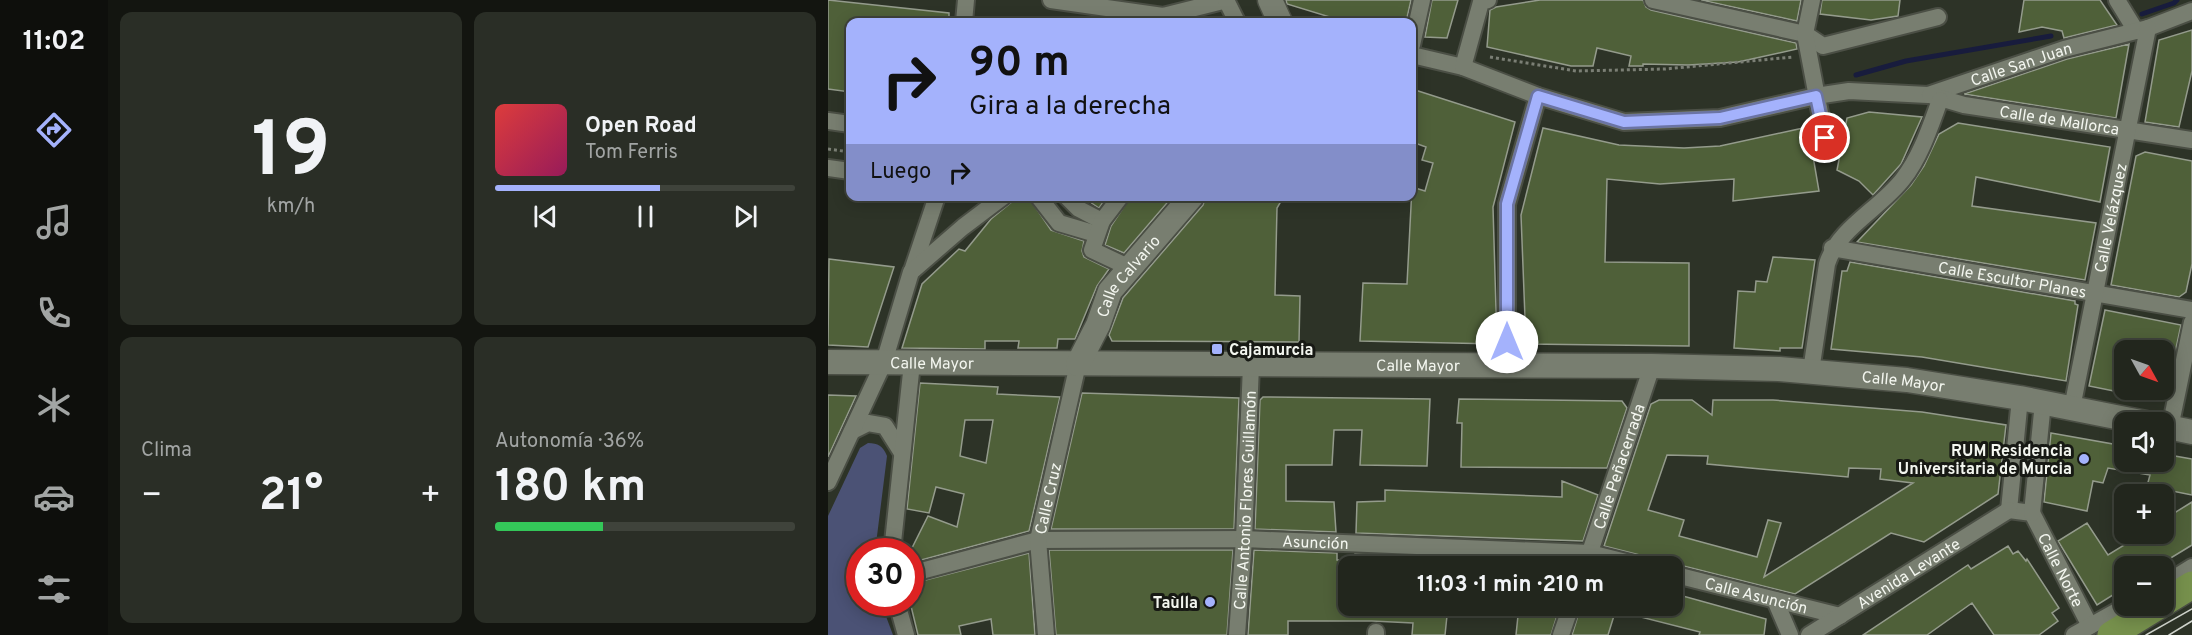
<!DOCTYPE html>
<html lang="es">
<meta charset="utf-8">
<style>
body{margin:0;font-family:Overpass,sans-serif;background:#2a2e26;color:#f1f3f6;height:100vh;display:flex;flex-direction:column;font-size:22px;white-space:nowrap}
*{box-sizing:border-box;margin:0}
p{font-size:20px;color:#a2a5a4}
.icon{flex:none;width:33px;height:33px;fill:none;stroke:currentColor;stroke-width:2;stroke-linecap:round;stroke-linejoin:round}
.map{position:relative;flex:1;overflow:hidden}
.panel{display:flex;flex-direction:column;gap:12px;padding:12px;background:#131510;width:720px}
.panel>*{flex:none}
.hud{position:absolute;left:18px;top:18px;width:570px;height:183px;border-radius:12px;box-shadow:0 3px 15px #0003,0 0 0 2px #3f433b;background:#a4b2fc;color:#111;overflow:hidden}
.needle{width:39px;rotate:130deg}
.buttons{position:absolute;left:1286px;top:340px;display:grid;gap:12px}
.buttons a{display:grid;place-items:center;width:60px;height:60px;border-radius:12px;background:#22261d;box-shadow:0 3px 15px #0003,0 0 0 2px #3f433b;font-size:30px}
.speed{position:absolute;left:18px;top:538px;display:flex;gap:12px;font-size:30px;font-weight:700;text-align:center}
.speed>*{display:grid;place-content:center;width:78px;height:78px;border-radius:50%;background:#22261d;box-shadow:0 3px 15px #0003,0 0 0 2px #3f433b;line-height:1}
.speed .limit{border:9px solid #d22;background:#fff;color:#111}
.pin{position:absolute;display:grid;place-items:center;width:51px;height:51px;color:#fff;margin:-26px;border:3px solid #fff;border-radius:50%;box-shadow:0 2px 6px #0007}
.me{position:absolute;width:66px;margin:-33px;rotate:0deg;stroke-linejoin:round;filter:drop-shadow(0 0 4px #0008)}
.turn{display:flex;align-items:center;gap:21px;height:126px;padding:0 24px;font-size:27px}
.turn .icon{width:78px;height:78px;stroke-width:2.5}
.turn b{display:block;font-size:42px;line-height:51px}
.then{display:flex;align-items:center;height:57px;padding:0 24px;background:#0003;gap:12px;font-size:22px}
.big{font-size:45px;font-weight:700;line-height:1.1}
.panel .card{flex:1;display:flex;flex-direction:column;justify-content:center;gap:9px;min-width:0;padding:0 21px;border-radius:12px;background:#2a2e26}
.panel .dial{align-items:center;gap:0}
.dial b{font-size:78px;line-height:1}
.song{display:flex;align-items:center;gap:18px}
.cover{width:72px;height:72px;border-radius:9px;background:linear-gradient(135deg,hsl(0 70% 55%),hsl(330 70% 35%))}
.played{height:6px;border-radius:3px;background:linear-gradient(90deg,#a4b2fc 55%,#3f433b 55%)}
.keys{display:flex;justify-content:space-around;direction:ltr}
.heat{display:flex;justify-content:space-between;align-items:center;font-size:33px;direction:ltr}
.charge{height:9px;border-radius:4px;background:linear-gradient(90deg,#34c759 36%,#3f433b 0)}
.panel .tiles{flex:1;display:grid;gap:12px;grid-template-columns:repeat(2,1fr)}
.trip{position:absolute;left:510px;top:556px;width:345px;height:60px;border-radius:12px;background:#22261d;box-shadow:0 3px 15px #0003,0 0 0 2px #3f433b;font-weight:700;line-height:60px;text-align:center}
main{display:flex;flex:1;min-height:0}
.tabs{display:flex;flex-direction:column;width:108px;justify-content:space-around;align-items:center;background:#0e0f0c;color:#a2a5a4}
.tabs .icon{width:42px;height:42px}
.tabs .selected{color:#a4b2fc}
.tabs b{font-size:27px;color:#f1f3f6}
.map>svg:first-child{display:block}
</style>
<main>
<nav class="tabs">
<b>11:02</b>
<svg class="icon selected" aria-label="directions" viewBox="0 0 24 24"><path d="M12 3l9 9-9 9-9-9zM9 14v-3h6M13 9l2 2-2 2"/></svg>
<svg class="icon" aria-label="music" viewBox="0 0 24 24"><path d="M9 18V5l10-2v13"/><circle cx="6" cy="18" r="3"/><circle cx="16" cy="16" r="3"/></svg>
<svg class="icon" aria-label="phone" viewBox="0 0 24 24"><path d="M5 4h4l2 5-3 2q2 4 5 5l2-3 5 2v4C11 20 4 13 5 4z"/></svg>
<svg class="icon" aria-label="climate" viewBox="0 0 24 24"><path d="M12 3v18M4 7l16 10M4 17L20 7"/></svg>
<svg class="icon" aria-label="car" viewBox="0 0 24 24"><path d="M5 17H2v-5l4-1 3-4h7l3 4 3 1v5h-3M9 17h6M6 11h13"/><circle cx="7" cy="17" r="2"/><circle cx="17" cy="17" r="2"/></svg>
<svg class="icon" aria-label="filters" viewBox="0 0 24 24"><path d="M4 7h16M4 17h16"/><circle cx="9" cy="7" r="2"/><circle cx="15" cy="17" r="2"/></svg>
</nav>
<section class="panel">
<div class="tiles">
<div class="card dial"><b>19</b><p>km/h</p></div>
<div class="card">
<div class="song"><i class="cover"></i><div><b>Open Road</b><p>Tom Ferris</p></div></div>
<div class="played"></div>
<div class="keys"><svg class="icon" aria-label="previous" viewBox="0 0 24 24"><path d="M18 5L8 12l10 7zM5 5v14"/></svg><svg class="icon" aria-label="pause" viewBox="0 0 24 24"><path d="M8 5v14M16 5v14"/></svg><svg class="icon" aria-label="next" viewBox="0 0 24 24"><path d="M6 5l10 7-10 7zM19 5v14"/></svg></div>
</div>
<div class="card"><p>Clima</p>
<div class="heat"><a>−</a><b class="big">21°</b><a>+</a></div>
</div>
<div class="card"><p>Autonomía · 36%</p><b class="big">180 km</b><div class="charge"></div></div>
</div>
</section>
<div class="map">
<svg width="1364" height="635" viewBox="0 0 1364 635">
<rect width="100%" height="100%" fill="#2d3327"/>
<path fill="#4b5275" d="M40 443C50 443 55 446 59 456L47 552H32V603H53L65 635H0V516L32 448Z"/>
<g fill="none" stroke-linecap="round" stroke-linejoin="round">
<path stroke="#181c3d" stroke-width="5" d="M1314 14 1346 3 1349 0
M1028 75 1078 61 1223 36"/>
</g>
<path fill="#4f6039" stroke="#949b8c" stroke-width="1.5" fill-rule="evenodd" d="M0 0 121 13V22H22V92L0 89Z
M458 0H583L578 22H518L459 4Z
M604 0H630L619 38 597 37Z
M712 0H815L818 7 823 10 968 43 969 49 910 62 860 65 815 64V66H801L803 56 769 48 765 66H743L659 47 662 10 668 7Z
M873 0H973L969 21Z
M994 0H1072L1070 16 1043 20 992 14Z
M1196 0H1272L1289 25 1236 38 1234 31 1214 27 1191 32Z
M1364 30V71L1351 127 1317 122 1331 40Z
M1301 44 1288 118 1136 94 1239 59Z
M584 89 687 122 665 207 669 344 532 341 535 283 579 284 584 187 597 191 605 163 594 160 598 147 584 142Z
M1041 112 1094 117 1073 164 1045 195 1031 181 1009 170 1019 118Z
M1130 123 1282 147 1272 202 1148 177 1144 206 1268 223 1257 280 1029 242 1083 185 1096 166 1111 134Z
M980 127 991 191 905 201 906 179 832 184 779 179 777 262 861 263V346L698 344 693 215 715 128 791 145 856 148 892 146Z
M1317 152 1364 161V264L1358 292 1351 297 1283 285 1308 156Z
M195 196H200L223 230 256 241 254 251 256 257 281 269 269 286 247 339H230L229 348H190L191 341H157V349L74 348 94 284 131 249 137 251 163 219 185 201Z
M253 196H279L271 208Z
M303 196H345L296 253 277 245 283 226Z
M378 196H449L452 203 449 208 447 295 472 296 471 342 284 341 281 335 295 298 375 205Z
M945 257 987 260 974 348H952V351L906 348 910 291 927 292 928 281 939 282Z
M1 259 66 267 40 347 0 345Z
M1022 262 1247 301V304L1250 305 1238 381 1094 357 1003 349 1014 271H1019Z
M1277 310 1353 325 1341 381 1335 380V351H1296V393L1261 386Z
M92 383 170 387 169 394 232 397 201 531 82 563V552L100 516 129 527 136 494 108 487 101 513 79 509ZM137 420H165L158 463 132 456Z
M254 393 411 398 406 529H223Z
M0 395 28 396 0 457Z
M435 397 602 399 599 466 532 465 534 430H506L504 465H458V501L506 502 508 532 427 529 432 400Z
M631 399 794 401 799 408 779 468 633 467 634 423H629Z
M831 400H864L884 415 885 400H945L1094 412 1178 425 1170 494 1096 542 1063 533 967 594 776 546 823 404ZM839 455 880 456 879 464 1020 477 1021 468 1053 469 1052 479 1085 483 936 577 953 523 940 520 929 557 851 536 856 520 820 510Z
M1223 433 1296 446V462H1335V454L1364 459V495L1319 486 1322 475 1280 468 1275 483 1265 481 1259 511 1216 502Z
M734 481 770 495 755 541 528 533 529 502 557 501V490L734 497Z
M1364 502V545L1328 567H1296V588L1269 605 1230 541 1259 523 1280 555 1314 534H1335V520Z
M1180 546 1185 554 1190 551 1198 561 1199 559 1231 608 1224 613 1230 621 1211 635H1166L1144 603 1099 635H1035L1140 565 1143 569Z
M221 550H405L399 635H228Z
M426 550 509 553V560H520V606H620L617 635H584L585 623 544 621H460V635H420Z
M201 553 207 635H165L163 619 131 626 133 635H90L82 602V584Z
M527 554 742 563 746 567H526Z
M844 593 938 619 936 635H871L872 632 789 611V606H844Z
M691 606H732L723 635H688Z
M753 606H789L780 635H744Z"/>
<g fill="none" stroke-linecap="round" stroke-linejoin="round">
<defs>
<g id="minor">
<path d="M223 0 335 16 399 0"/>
<path d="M398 0 409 22"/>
<path d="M825 0 977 34 995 46 1110 17"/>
<path d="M984 0 977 34 997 139"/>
<path d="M1289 0 1308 31"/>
<path d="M136 22 138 0"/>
<path d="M584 45 594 0"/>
<path id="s1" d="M584 55 635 67 710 96 796 122 892 118 988 96 1021 91 1100 95 1236 49 1320 28 1364 11"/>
<path d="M635 67 653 2 660 0"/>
<path id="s2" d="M1102 95 1136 105 1364 140"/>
<path d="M0 121 22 124"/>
<path d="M0 168 22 171"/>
<path d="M210 196 231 223 268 234"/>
<path d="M238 196 251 209 274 221"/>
<path d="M293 196 274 221 264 250 300 267"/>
<path id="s3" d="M1004 248 1364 310"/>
<path d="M84 271 109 196"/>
<path d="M679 365V204L710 96"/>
<path d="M983 371 999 264C1010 228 1052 209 1075 179 1093 156 1102 127 1112 100"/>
<path id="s4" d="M1244 408 1320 28"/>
<path d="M1342 428 1364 322"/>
<path d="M24 431 40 423 57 426 74 453"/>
<path d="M0 482 56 362 83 272 135 227 176 196"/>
<path id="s5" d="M1181 510 1204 513 1262 626"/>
<path d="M1181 510 1192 398"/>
<path d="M1204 513 1215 402"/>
<path d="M64 552 84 363"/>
<path id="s6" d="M757 567 824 366"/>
<path id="s7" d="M82 574 210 540 416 539 762 553 818 567"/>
<path id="s8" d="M844 574 1012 616"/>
<path d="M1335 585 1364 567"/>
<path d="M947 600 962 635"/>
<path d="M69 603 78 635"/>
<path id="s9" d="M218 635 210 540 250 364"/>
<path id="s10" d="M409 635 416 539 423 365"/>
<path d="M548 635V632"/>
<path d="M733 635 743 606"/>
<path id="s11" d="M981 635 1181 510"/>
<path d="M1246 635 1298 606"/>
</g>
<g id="secondary">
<path d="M442 0 452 22"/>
<path id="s12" d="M0 362 824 366 951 369 1079 380 1192 398 1318 423"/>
<path id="s13" d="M250 364 270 325 282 291 364 196"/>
<path d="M1335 426 1364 432"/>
</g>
<path id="primary" d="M1335 603 1364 585
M1283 635 1330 606"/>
</defs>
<use href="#minor" stroke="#4b4f45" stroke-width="20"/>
<use href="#secondary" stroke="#4b4f45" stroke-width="27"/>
<use href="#primary" stroke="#4b4f45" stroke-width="30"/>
<path stroke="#7b7f75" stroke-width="3" stroke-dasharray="3 3" stroke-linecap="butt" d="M473 19 487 22
M662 57 748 71 837 69 965 57
M0 149 22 152"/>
<use href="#minor" stroke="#787e70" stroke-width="16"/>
<use href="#secondary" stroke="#787e70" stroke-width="24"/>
<use href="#primary" stroke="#76904c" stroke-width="27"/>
<path stroke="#d0d4cc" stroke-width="1.5" d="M1318 635 1364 609
M1341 635 1364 621"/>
</g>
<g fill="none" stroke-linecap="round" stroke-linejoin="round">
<defs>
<path id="route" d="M679 342V204L710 96 796 122 892 118 988 96 997 138"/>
</defs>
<use href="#route" stroke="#6b74a4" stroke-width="15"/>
<use href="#route" stroke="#a4b2fc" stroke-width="10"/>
</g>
<g fill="#a4b2fc" stroke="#171914" stroke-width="2">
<rect x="383" y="343" width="12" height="12" rx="3"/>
<circle cx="1256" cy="459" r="6"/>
<circle cx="382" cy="602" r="6"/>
</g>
<g text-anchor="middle" stroke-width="6" stroke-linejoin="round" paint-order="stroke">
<g font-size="16" fill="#f3f6ef" stroke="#171914">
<text dy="6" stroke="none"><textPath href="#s1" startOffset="628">Calle San Juan</textPath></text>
<text dy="6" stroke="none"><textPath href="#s2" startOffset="132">Calle de Mallorca</textPath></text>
<text dy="6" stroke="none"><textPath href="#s4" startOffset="194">Calle Velázquez</textPath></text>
<text dy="6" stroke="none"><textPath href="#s13" startOffset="102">Calle Calvario</textPath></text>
<text dy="6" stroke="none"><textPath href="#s3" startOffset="183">Calle Escultor Planes</textPath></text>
<text dy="6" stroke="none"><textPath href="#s12" startOffset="104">Calle Mayor</textPath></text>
<text dy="6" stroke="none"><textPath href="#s12" startOffset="590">Calle Mayor</textPath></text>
<text dy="6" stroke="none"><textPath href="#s12" startOffset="1076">Calle Mayor</textPath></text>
<text dy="6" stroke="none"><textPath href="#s6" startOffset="106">Calle Peñacerrada</textPath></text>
<text dy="6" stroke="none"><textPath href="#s9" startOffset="138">Calle Cruz</textPath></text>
<text dy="6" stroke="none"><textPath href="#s10" startOffset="135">Calle Antonio Flores Guillamón</textPath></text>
<text dy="6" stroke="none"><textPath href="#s7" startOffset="410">Asunción</textPath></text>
<text dy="6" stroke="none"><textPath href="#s5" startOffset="87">Calle Norte</textPath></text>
<text dy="6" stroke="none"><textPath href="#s11" startOffset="117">Avenida Levante</textPath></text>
<text dy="6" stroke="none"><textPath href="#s8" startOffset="87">Calle Asunción</textPath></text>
</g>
<g font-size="16" font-weight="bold" fill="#f3f6ef" stroke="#171914" text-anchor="end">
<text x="401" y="355" text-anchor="start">Cajamurcia</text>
<text x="1244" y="456">RUM Residencia<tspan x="1244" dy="18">Universitaria de Murcia</tspan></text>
<text x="370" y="608">Taùlla</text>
</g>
</g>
</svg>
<div class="buttons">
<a><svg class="needle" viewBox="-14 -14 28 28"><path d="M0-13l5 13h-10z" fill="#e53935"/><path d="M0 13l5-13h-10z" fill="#a2a5a4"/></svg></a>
<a><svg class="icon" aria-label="sound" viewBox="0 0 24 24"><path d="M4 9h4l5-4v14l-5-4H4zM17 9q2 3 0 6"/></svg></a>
<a>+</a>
<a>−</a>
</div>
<div class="speed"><div class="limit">30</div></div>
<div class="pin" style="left:997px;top:138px;background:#d93025"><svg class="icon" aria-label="arrive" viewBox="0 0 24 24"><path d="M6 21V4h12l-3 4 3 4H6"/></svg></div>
<svg class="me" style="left:679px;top:342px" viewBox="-20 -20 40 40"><circle r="19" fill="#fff"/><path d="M0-13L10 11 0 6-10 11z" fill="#a4b2fc"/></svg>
<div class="trip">11:03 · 1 min · 210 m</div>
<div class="hud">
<div class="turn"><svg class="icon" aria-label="right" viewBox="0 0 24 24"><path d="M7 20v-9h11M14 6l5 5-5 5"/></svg><div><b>90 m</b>Gira a la derecha</div></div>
<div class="then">Luego<svg class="icon" aria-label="right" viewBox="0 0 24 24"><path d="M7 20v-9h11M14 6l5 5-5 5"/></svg></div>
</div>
</div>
</main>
